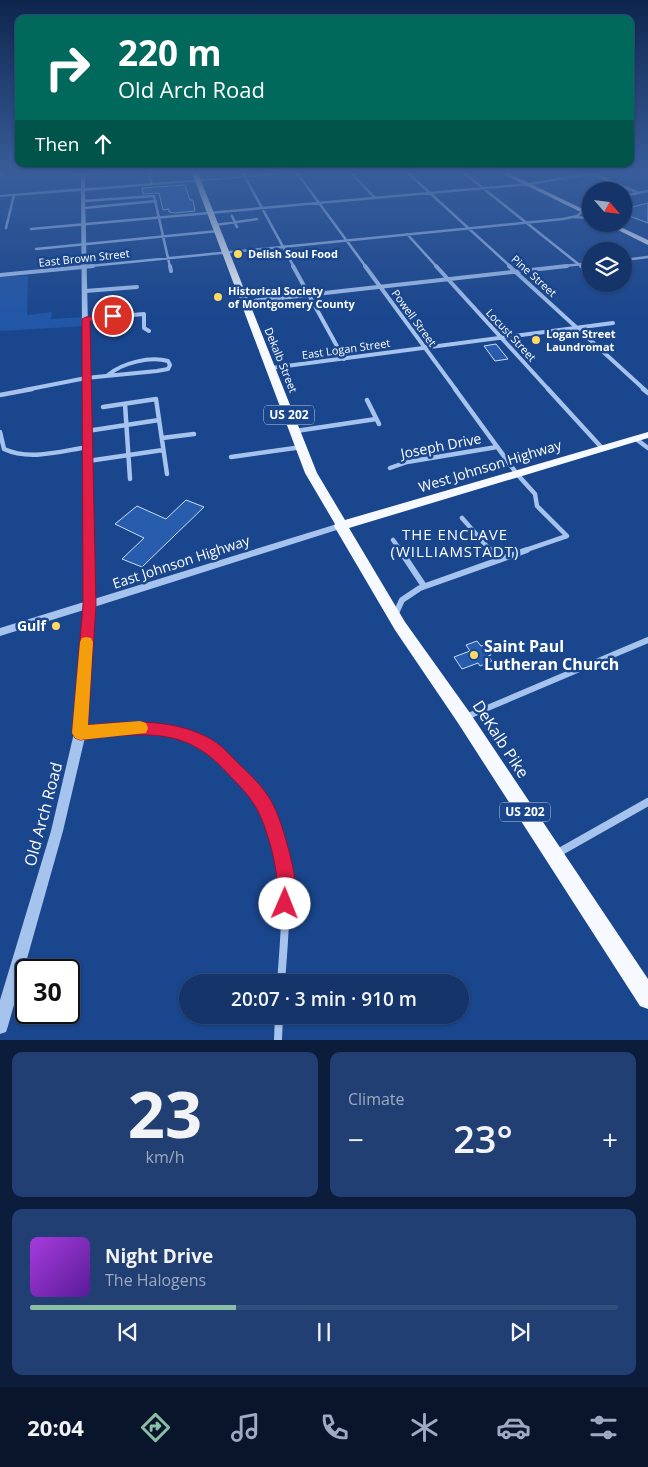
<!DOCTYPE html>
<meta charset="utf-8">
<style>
body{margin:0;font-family:"Open Sans",sans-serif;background:#213f72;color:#f1f3f6;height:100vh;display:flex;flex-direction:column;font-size:19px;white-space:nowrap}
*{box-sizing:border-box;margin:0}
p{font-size:16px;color:#9daac1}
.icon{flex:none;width:28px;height:28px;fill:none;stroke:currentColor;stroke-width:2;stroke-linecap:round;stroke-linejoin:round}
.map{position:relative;height:1040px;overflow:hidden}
.side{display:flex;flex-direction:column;gap:12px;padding:12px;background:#0b1d3a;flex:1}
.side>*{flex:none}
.banner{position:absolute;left:15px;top:15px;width:619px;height:152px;border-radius:10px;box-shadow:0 1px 4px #0004,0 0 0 1px #334f7e;background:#00695c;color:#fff;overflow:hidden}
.needle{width:32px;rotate:118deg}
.tools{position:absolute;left:582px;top:182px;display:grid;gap:10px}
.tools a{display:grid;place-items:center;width:50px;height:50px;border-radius:50%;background:#14346a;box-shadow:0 1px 4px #0004,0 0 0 1px #334f7e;font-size:25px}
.speed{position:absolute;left:15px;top:959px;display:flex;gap:10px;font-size:25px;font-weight:700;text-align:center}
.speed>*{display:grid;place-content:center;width:65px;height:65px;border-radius:50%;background:#14346a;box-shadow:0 1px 4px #0004,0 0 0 1px #334f7e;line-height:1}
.speed .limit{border:2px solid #111;border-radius:8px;background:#fff;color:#111}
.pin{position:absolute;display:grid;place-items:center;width:42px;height:42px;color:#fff;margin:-21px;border:2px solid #fff;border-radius:50%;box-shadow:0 1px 5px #0007}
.me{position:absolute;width:55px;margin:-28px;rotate:1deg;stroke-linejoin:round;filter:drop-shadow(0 0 4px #0008)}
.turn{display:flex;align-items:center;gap:18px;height:105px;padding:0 20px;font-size:22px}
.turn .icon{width:65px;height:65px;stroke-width:2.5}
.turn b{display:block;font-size:35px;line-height:42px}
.then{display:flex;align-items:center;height:48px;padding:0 20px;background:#0003;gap:10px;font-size:19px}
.big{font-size:38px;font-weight:600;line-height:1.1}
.side .card{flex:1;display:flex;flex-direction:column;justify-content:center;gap:8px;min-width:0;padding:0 18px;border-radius:10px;background:#213f72}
.side .dial{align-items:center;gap:0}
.dial b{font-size:65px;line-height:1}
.song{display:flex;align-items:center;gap:15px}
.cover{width:60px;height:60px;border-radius:8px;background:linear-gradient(135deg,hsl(280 70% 55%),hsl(270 70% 35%))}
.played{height:5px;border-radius:2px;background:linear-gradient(90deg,#8abfa5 35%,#334f7e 35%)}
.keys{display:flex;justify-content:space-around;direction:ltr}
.heat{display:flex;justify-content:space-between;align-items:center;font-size:28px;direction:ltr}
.side .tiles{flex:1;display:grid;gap:12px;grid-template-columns:1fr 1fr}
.card:last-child{grid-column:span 2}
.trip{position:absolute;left:179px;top:974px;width:290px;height:50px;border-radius:25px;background:#14346a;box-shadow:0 1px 4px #0004,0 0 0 1px #334f7e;font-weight:600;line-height:50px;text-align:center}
.tab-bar{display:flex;height:80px;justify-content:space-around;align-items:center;background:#08152a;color:#9daac1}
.tab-bar .icon{width:35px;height:35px}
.tab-bar .current{color:#8abfa5}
.tab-bar b{font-size:22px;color:#f1f3f6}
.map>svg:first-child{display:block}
</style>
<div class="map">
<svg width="648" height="1040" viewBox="0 0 648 1040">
<rect width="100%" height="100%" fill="#1a468d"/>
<path fill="#2257a7" d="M28 276 27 315 52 312 51 319 86 317V326L0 331V277Z"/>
<path fill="#285cac" stroke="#ccdefa" d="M185 185 190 200H193L195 211 175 213 169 212V209L163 210 159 193 143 194 142 188Z
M648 203V223L624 214V209Z
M496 344 508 359 495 361 484 346Z
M186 500 204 507 142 567 122 559 144 538 115 524 137 506 166 519Z
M477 641 481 646 484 645 491 655 488 656 492 661 480 666 478 663 462 669 454 657 470 651 466 645Z"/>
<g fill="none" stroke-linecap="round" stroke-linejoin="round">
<path stroke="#a6c3ee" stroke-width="2.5" d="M149 173 152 184
M243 173 294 267
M297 173 366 267
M351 173 375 198
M408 173 511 267
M464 173 582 267
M593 174 639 193
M0 175 3 173
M72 175 106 173
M624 196 648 191
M84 201 154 196 170 267
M84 208 156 201
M232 216 237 227
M574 217 591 218
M215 225 257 219
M6 228 14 195
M31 229 529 184 595 173
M407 234 437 267
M36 249 218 231
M624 260 648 257
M80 267 563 219 577 216 591 204
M555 267 591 263"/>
<path stroke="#a6c3ee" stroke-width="4" d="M170 266 171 271
M293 266 344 359
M365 266 456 390
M436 266 549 390
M509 266 645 390
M581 266 591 274
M0 275 93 266
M85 291 137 287
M244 302 567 266
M86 319 144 314V328L149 331
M271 368 613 323
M25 390 86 378 157 371 168 369 170 365 168 361C150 356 122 363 108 375"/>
<path stroke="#a6c3ee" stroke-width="4.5" d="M455 389 517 474 535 494 537 506 567 536 523 551
M548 389 602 448
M643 389 648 393
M0 395 32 389
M367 400 379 424
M125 404 130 479
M103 407 156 399 167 474
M87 431 159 420
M296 431 376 419
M0 432 4 449C30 461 61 451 88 447
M162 438 194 434
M636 439 648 448
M231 457 302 447
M88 461 163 450
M390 468 407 462 497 447
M462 518 491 551
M393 540 401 551"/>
<path stroke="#a6c3ee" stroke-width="6" d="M400 550 424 586
M490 550 499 560
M396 613 402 600 420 588 527 550
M466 717 648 640
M80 733C141 726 180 721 230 763"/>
<path stroke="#a6c3ee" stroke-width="8" d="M229 762C297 818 287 904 281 982
M556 854 648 802
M278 1040 279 1015"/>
<path fill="#a6c3ee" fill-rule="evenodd" d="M81 173H85V188L286 173H298L85 191 94 599 337 524 340 523 344 526 343 528 94 607 86 733 63 831 8 1026 6 1032 0 1034V1000L51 831 74 733 84 610 0 636V628L84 602 81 191 0 197V195L81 188Z"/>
<path fill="#f6f9ff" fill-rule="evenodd" d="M192 173H198L317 473 345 520 648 432V438L349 528 405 622 470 713 648 979V1009L640 1006 458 723 395 630 334 526 335 524 305 473Z
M501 173H508L591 213V217Z
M606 224H614L648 240V245Z"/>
</g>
<linearGradient id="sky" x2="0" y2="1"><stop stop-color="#0e264e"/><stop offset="0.54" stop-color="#385d9a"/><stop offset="1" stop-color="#385d9a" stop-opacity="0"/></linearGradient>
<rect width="648" height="318" fill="url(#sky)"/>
<path fill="#e11d48" stroke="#92132f" d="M113 314 116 315V318L90 321 96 605 88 725C128 721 170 718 207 737 220 743 229 754 239 764 268 791 275 802 286 840 292 862 300 889 292 911L285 914 279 911C275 902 278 894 277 885 277 872 274 860 271 847 261 813 256 802 230 776 221 766 211 756 199 749 164 727 118 736 80 740L75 738 72 733 83 605 82 319 86 317Z"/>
<path fill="#f59e0b" d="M86 637 91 638 93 642 88 725 140 721 146 723 148 728 146 733 80 740 75 738 72 733 80 642 82 638Z"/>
<g fill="#ffda63" stroke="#1a468d" stroke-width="2">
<circle cx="238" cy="254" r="5"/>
<circle cx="218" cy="297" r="5"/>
<circle cx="536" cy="340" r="5"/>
<circle cx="56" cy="626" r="5"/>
<circle cx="474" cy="655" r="5"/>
</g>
<g text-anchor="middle" stroke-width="5" stroke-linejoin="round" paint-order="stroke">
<g font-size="11" font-weight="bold" fill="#fff" stroke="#1a468d" text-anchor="start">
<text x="248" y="258">Delish Soul Food</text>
<text x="228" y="295">Historical Society<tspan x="228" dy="13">of Montgomery County</tspan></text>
<text x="546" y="338">Logan Street<tspan x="546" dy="13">Laundromat</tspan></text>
</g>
<g font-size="11" fill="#fff" stroke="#1a468d">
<text transform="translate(84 258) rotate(-6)" y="4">East Brown Street</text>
<text transform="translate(534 276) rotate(42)" y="4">Pine Street</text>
<text transform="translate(414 318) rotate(54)" y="4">Powell Street</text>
<text transform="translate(511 335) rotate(47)" y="4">Locust Street</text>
<text transform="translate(346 349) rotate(-8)" y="4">East Logan Street</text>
<text transform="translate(281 360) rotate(68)" y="4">Dekalb Street</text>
</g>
<g fill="#1a468d" stroke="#bac8dd" stroke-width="1">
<rect x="264" y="405.5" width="50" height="19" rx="4"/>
<rect x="500" y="802.5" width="50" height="19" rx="4"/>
</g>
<g font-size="12" font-weight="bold" fill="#fff">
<text x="289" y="419">US 202</text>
<text x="525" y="816">US 202</text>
</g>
<g font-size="14" fill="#fff" stroke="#1a468d">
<text transform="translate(441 446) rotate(-11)" y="5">Joseph Drive</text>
<text transform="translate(490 466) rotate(-17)" y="5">West Johnson Highway</text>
<text transform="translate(181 562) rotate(-18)" y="5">East Johnson Highway</text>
</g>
<g font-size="14" font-weight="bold" fill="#fff" stroke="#1a468d" text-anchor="end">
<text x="46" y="631">Gulf</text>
</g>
<g font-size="15" letter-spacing="1" fill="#fff" stroke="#1a468d">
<text x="455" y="540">THE ENCLAVE<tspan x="455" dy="17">(WILLIAMSTADT)</tspan></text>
</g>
<g font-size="16" font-weight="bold" fill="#fff" stroke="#1a468d" text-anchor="start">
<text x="484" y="652">Saint Paul<tspan x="484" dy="18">Lutheran Church</tspan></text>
</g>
<g font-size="16" fill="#fff" stroke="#1a468d">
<text transform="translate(501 739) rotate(57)" y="6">DeKalb Pike</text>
<text transform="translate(43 814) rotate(-75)" y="6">Old Arch Road</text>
</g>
</g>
</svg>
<div class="tools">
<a><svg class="needle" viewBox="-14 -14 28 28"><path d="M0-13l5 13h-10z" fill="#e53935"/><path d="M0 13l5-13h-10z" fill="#9daac1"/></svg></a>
<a><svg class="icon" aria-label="layers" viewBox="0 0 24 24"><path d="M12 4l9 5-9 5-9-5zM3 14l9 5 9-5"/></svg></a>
</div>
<div class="speed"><div class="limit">30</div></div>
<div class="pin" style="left:113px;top:316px;background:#d93025"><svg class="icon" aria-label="arrive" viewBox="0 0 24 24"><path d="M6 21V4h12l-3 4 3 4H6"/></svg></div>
<svg class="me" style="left:285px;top:904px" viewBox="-20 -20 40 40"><circle r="19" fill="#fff"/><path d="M0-13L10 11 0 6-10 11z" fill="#e11d48"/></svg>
<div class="trip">20:07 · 3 min · 910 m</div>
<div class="banner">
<div class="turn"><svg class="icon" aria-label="right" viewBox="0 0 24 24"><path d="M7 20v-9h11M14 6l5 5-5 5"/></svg><div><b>220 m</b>Old Arch Road</div></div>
<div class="then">Then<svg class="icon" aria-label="ahead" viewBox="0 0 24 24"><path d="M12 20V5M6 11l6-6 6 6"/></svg></div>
</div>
</div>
<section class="side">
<div class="tiles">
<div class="card dial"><b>23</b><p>km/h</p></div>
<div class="card"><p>Climate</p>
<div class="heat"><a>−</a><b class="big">23°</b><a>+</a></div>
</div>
<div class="card">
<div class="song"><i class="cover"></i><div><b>Night Drive</b><p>The Halogens</p></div></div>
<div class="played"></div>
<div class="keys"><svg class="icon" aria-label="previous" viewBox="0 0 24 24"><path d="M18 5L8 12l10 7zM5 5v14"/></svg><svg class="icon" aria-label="pause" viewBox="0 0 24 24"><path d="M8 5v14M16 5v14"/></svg><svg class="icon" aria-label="next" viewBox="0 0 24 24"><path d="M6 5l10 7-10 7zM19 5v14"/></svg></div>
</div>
</div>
</section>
<nav class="tab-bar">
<b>20:04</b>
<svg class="icon current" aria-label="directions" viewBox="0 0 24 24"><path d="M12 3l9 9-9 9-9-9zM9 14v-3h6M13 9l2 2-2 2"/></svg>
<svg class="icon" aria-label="music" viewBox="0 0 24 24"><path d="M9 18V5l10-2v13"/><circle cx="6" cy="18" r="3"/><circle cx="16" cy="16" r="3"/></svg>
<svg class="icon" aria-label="phone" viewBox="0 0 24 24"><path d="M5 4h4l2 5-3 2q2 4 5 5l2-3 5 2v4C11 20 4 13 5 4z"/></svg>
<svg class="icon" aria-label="climate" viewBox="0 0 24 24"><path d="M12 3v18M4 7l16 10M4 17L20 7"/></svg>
<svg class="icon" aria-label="car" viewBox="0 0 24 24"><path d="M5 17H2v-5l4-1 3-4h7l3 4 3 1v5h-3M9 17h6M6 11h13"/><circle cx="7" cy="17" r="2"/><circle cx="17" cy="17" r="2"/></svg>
<svg class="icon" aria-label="filters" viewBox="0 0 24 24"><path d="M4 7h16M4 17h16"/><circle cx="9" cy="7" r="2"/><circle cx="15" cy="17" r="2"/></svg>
</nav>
